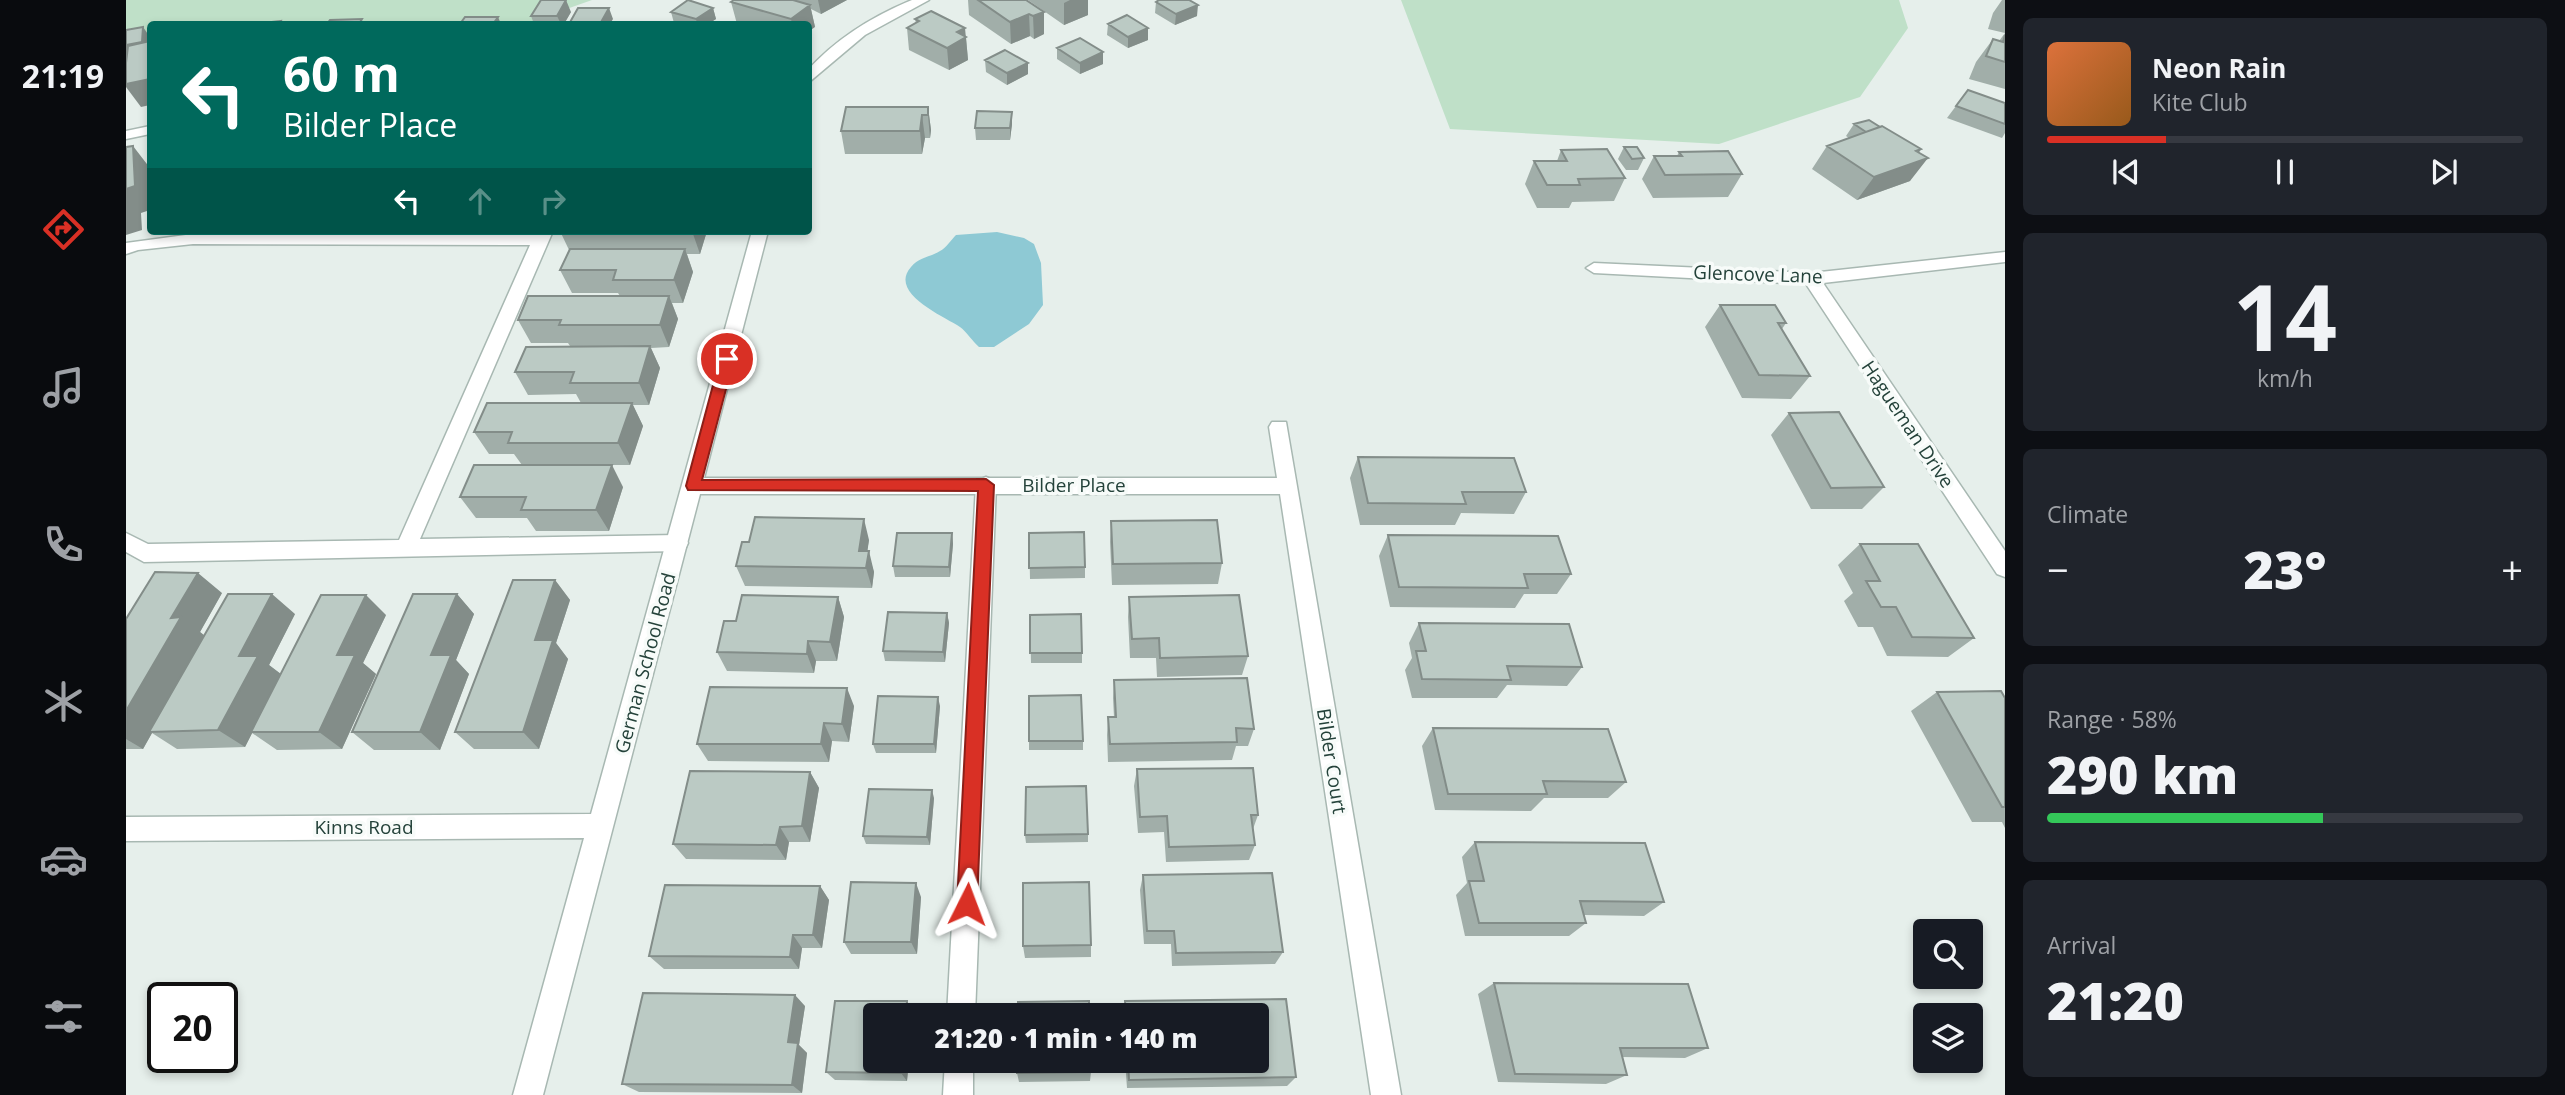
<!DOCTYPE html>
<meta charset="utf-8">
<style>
body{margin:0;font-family:"Open Sans",sans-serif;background:#20242c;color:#f1f3f6;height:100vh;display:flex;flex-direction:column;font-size:26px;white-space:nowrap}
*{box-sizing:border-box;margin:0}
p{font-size:23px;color:#9ea1a6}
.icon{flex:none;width:38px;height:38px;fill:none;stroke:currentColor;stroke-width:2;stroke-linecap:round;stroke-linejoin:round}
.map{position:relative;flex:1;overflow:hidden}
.panel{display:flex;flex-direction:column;gap:18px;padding:18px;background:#0d0f14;width:560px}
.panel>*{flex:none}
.top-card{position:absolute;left:21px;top:21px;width:665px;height:214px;border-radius:7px;box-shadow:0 4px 10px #0003;background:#00695c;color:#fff;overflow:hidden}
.buttons{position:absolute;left:1787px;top:919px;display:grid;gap:14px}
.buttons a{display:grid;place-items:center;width:70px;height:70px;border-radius:7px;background:#171b24;box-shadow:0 4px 10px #0003;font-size:35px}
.speed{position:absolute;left:21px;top:982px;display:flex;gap:14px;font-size:35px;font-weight:700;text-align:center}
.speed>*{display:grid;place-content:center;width:91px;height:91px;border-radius:50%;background:#171b24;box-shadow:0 4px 10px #0003;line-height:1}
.speed .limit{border:4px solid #111;border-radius:10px;background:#fff;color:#111}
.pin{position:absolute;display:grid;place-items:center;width:60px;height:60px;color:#fff;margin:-30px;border:4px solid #fff;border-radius:50%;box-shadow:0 2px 7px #0007}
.me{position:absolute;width:77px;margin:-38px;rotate:3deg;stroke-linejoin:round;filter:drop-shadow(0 0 5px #0008)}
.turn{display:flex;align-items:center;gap:24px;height:147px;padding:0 21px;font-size:32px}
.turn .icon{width:91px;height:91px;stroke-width:2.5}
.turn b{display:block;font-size:49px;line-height:60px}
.lanes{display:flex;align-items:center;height:66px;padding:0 21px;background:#0003;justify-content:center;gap:35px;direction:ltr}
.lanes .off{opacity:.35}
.big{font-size:52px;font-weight:800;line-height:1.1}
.panel .widget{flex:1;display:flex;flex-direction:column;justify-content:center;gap:10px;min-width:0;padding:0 24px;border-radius:10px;background:#20242c}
.panel .dial{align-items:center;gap:0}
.dial b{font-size:91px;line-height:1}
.song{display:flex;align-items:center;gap:21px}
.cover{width:84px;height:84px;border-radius:10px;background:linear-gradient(135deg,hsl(20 70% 55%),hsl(30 70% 35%))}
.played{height:7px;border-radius:4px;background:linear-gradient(90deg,#d93025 25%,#363941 25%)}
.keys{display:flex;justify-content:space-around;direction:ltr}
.heat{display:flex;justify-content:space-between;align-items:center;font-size:38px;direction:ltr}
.charge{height:10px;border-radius:5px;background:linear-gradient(90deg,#34c759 58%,#363941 0)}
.trip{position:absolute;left:737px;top:1003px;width:406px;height:70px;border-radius:7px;background:#171b24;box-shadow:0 4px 10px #0003;font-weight:800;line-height:70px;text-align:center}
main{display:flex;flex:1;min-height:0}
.tab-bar{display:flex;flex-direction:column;width:126px;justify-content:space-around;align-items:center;background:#090b0e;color:#9ea1a6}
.tab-bar .icon{width:49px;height:49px}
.tab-bar .on{color:#d93025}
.tab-bar b{font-size:32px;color:#f1f3f6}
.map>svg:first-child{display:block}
</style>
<main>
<nav class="tab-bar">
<b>21:19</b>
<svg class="icon on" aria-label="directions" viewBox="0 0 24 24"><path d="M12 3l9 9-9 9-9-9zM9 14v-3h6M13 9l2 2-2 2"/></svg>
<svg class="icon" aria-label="music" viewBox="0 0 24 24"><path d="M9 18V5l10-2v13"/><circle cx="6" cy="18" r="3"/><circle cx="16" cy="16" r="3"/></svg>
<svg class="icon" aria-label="phone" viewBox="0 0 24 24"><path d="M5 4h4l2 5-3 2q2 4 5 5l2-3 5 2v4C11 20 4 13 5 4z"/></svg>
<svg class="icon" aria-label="climate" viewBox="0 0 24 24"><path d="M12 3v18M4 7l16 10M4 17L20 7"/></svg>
<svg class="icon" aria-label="car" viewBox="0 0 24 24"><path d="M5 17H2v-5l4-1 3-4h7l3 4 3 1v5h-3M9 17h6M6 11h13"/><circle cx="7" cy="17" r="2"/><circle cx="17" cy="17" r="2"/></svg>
<svg class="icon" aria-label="filters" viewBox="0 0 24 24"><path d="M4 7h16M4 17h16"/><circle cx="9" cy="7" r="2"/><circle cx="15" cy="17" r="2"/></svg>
</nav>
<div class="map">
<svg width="1879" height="1095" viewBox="0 0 1879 1095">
<rect width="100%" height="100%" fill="#e6efeb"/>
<path fill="#bfe0c8" d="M0 0H466L398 24H24V32L0 34Z
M1275 0H1773L1782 28 1734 97 1593 144 1324 129Z"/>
<path fill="#8ec9d4" d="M871 232 898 238 908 244 915 263 917 305 903 324 868 347H853C846 341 841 332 834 327 817 316 762 293 785 267 793 257 805 257 814 251 820 248 825 240 830 235Z"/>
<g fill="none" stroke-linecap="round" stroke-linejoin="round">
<defs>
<path id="lane" d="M411 231H427L294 539 552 535 559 537 562 543 559 549 552 551 18 562 0 552V533L22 544 273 540 404 245 67 244 12 250 0 254V243L67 234 409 235Z
M860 477 867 480 870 485 849 1015H821L850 485 853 480Z
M819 1060H847V1095H817Z"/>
<path id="street" d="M786 0H803L739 35 682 83V70C711 38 747 16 786 0Z
M24 126V134L0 139V131Z
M626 231H642L578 478H1151L1143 427 1146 422H1160L1275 1095H1245L1154 494H574L417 1095H387L458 838 0 841V817L465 814Z
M1879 252V262L1697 283 1879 551V577L1871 574 1680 284 1468 273 1460 268 1468 263 1685 273Z"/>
</defs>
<use href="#lane" stroke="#a8b8b2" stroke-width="3"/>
<use href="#street" stroke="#a8b8b2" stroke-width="3"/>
<use href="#lane" fill="#fff" fill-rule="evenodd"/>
<use href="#street" fill="#fff" fill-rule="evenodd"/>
</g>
<path fill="#a1aea9" d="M608 0H721L695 14 685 9 689 27 682 24H611L605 2Z
M842 0H900L918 34 908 39 904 36 885 44 843 15Z
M902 0H962V15L938 25Z
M1876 0H1879V33L1862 29 1867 13Z
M1030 2 1071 16 1049 25 1029 13Z
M587 8 590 19 582 24H552L548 23 545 12Z
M445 12 438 24H408L405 16Z
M789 19 840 37 842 60 823 70 783 50 781 28 790 23Z
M982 24 1022 28V40L1002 48 981 35Z
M1879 33V89L1843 79 1850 62 1867 39 1873 41Z
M931 48 977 64 954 74 931 59Z
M859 60 902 74 881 85 860 72Z
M1842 90 1879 103V133L1876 138 1821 118Z
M802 107 805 130 804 138H799L796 154H719L715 131Z
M886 112V124L884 140H850L849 128Z
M1728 124 1754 127 1795 149 1793 153 1784 181 1731 200 1686 169 1701 146 1723 138 1720 136Z
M1498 147 1518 158 1512 170H1500L1492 159Z
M1435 150 1499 178 1488 201 1446 202 1443 208H1411L1399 184 1408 161H1431Z
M1553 152 1616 174 1602 197 1527 198 1516 179 1528 156H1551Z
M434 231H581L574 254H561L567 272 557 303H546L552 319 543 347 525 348 534 368 523 405H507L517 426 504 465H396L388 454H363L348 432 455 403 450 394 402 395 389 372 444 346 442 343H405L392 320 494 296 492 293H446L434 270 443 250Z
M1594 305 1660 323 1656 329 1684 376 1665 399 1616 398 1579 327Z
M1663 413 1758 487 1736 509H1685L1645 435Z
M1232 457 1400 492 1388 514 1335 513 1329 525H1234L1224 478Z
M497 487 483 531H410L401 518H350L334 497Z
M985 521 1096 563 1092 584 986 585 984 542Z
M826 533 827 544 824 577H769L767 566Z
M903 533 959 567V578L904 579Z
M1262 535 1445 574 1431 594H1398L1389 608 1264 607 1253 556Z
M743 540 741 551 748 572 746 588 619 586 610 566Z
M1734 544 1848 638 1822 657 1761 656 1747 627H1732L1718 601 1727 593 1712 565Z
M429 580 444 600 430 643 442 659 413 749H348L329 732Z
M96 593 74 632 78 635 169 614 143 665 155 674 260 615 237 663 250 674 216 749 151 750 126 733 119 747 51 749 26 733 17 749H0V619Z
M331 594 348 614 330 660 343 674 314 750H248L226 732Z
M712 597 718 617 711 661H690L688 673 601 671 591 652 610 621Z
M1003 597 1122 656 1116 675 1031 677 1030 658H1004L1002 617Z
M821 613 823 623 819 662 759 661 757 651Z
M904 615 956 653V663H905Z
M1293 623 1456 667 1441 686 1381 685 1371 698H1286L1279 670 1286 658 1283 643Z
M988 680 1128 729 1122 746H1110L1106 760 982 762 981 735 982 717H988L987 698Z
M1811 692 1879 698V828L1876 822H1846L1785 711Z
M728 706 723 742 706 741 703 762 582 761 571 744Z
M814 706 810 753H750L747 744Z
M1307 728 1500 782 1482 798H1418L1405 811 1309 810 1296 746Z
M903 741H957V750H903Z
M1011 769 1132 815 1127 829 1129 845 1123 860 1040 862 1038 832 1012 833 1008 786Z
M684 772 693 788 684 842H663L660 860 560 859 547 844Z
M808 798 804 845 740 844 737 836Z
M962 834V842L900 843 899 835Z
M1349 842 1538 902 1518 916 1458 915 1460 923 1443 936H1339L1330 895 1341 883 1336 857Z
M1017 875 1157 952 1149 964 1046 966 1045 944H1018L1014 890Z
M694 886 703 900 696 948H676L673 969H538L523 956Z
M795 897 791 954H725L718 942Z
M965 945V957L899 958 897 946Z
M1368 983 1582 1048 1559 1058 1496 1057 1501 1075 1480 1084 1372 1082 1352 994Z
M1160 999 1170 1077 1161 1086 1001 1088 999 1060H1130V1015H997L999 1001Z
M679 1006 673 1045 681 1053 676 1093 513 1092 496 1084Z
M787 1012 781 1081 709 1080 700 1072Z
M965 1072 964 1081 893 1082 891 1073Z"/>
<path fill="#838d89" d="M440 0 445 12 438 24H435L431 16Z
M692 0H721L695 14Z
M944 0H962V15L938 25V3Z
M684 5 689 27 682 32V24H666L665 19Z
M1072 5 1071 16 1049 25 1050 14Z
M483 8 487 19 484 24H474Z
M587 8 590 19 582 24H571L570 19Z
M918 12V34L908 39 907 16Z
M903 14 904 36 885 44 884 22Z
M372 17 375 24H367Z
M17 27 24 37V54L0 59V45Z
M839 28 842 60 823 70 821 48 831 32Z
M1022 28V40L1002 48V37Z
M977 52V64L954 74V63Z
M902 63V74L881 85V73Z
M24 79V105L15 107 0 87V84Z
M802 107 805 130 804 138 802 115Z
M886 112V124L884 140V128Z
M796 115 799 138 796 154 794 131Z
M7 146 24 168V210L15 213 16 230 0 235V189Z
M1795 149 1784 164 1802 158 1784 181 1731 200 1748 177 1790 151Z
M566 231H581L574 254Z
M559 249 567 272 557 303 548 280Z
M543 296 552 319 543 347 534 325Z
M524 346 534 368 523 405 513 383Z
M506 403 517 426 504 465 492 443Z
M486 465 497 487 483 531 470 510Z
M738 519 743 540 739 568 733 551Z
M826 533 827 544 824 577 823 567Z
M743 551 748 572 746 588 740 568Z
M72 573 96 593 74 632 80 637 23 732 26 733 17 749 0 739V711L45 618Z
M429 580 444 600 430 643 442 659 413 749 397 732 409 640Z
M146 594 169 614 143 665 156 675 119 747 92 730 113 656Z
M331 594 348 614 330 660 343 674 314 750 294 732 305 655Z
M240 595 260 615 237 663 250 674 216 749 193 732 211 655Z
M712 597 718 617 711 661 704 642Z
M821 613 823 623 819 662 817 652Z
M682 641 690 661 688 673 681 654Z
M721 688 728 706 723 742 716 724Z
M812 697 814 706 810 753 808 744Z
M698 723 706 741 703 762 695 744Z
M684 772 693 788 684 842 676 826Z
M806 790 808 798 804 845 801 837Z
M654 827 663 842 660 860 650 845Z
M790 883 795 897 791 954 785 942Z
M694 886 703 900 696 948 687 935Z
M667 935 676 948 673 969 664 957Z
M669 995 679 1006 673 1045 681 1053 676 1093 666 1085 662 1042Z
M781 1001 787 1012V1015H780Z
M776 1060H783L781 1081 775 1073Z"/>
<path fill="#bbcac4" stroke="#838d89" stroke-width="2" d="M415 0H440L431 16H405Z
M562 0 587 8 570 19 545 12Z
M608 0H667L684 5 665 19 605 2Z
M852 0H900L918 12 907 16 903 14 884 22Z
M1033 0H1063L1072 5 1050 14 1030 2Z
M452 8H483L474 24H443Z
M805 11 839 28 831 32 840 37 821 48 781 28 793 21 789 19Z
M1001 15 1022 28 1002 37 982 24Z
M339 17H372L367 24H334Z
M236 19 233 24H201L204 20Z
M155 21 154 24H128Z
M385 23 408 24H384Z
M17 27 16 42 0 45V30Z
M1879 35V62L1860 56 1867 39 1877 42Z
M954 38 977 52 954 63 931 48Z
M24 41V79L0 84V63L2 46Z
M879 50 902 63 881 73 859 60Z
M1842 90 1879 103V124L1830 106Z
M720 107H802V115H796L794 131H715Z
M851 111 886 112 884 128H849Z
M1743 120 1754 127 1740 132 1728 124Z
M1756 126 1795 149 1790 151 1802 158 1748 177 1701 146Z
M7 146 9 186 0 189V147Z
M1498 147H1511L1518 158 1506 159Z
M1481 149 1499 178 1452 179 1454 185H1421L1408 161H1441L1435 150Z
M1602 151 1616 174 1539 175 1528 156H1556L1553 152Z
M444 249H559L548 280H487L490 270H434Z
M402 296H543L534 325H433L435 320H392Z
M1594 305H1649L1660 323H1652L1684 376 1633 375Z
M524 346 513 383H444L448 372H389L400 347Z
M361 403H506L492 443H382L386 432H348Z
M1713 412 1758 487 1705 488 1663 413Z
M1232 457 1388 458 1400 492H1336L1340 504 1242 503Z
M348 465H486L470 510H395L400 497H334Z
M629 517 738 519 733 551H743L740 568 610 566 616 542H623Z
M1091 520 1096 563 987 564 985 521Z
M958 532 959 567 903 568V533Z
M771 533H826L823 567 767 566Z
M1262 535 1432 536 1445 574H1398L1402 588 1273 587Z
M1734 544H1792L1848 638 1786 637 1770 607H1755L1740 581H1754Z
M29 572 72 573 45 618 55 617 0 711V619Z
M387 580H429L409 640H427L397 732H329Z
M102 594H146L113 656H132L92 730 23 732Z
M287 594H331L305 655H325L294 732H226Z
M195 595H240L211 655H229L193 732H125Z
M616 595 712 597 704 642 682 641 681 654 591 652 598 621H610Z
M1113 595 1122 656 1034 658 1033 638 1006 639 1003 597Z
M762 612 821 613 817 652 757 651Z
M955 614 956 653H904V615Z
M1293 623 1443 624 1456 667 1381 666 1385 680 1296 679 1290 651H1300Z
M1121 678 1128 729 1110 728 1111 742 984 744 982 717H990L988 680Z
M584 687 721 688 716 724 698 723 695 744H571Z
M1875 691 1879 698V807H1876L1811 692Z
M955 695 957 741H903V696Z
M752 696 812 697 808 744H747Z
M1307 728 1482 729 1500 782 1417 781 1421 794H1322Z
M1127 768 1132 815H1125L1129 845 1043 847 1041 816 1014 817 1011 769Z
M564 771 684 772 676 826 654 827 650 845 547 844Z
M960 786 962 834 899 835 900 787Z
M743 789 806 790 801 837 737 836Z
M1349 842 1519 843 1538 902 1454 901 1460 923H1353L1343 881H1358Z
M1146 873 1157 952 1050 953 1048 931H1021L1017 875Z
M725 882 790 883 785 942H718Z
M963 882 965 945 897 946V883Z
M539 885 694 886 687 935H667L664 957 523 956Z
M1368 983 1562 984 1582 1048H1494L1501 1075 1389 1074Z
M517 993 669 995 662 1042 672 1043 666 1085 496 1084Z
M1160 999 1170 1077 1003 1080 1002 1060H1130V1015H1000L999 1001Z
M709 1001H781L780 1015H749V1060H776L775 1073 700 1072Z
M963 1001V1015H892V1002Z
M891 1060H965V1072L891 1073Z"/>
<path fill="#d93025" stroke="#8d1f18" stroke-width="2" d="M601 354 608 359 576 480 860 479 868 485 851 904 848 911 841 913 834 911 831 904 852 491 562 490 560 486 594 359Z"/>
<g text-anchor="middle" stroke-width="7" stroke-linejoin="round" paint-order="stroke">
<g font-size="19" fill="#24423a" stroke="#f7fbf9">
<text transform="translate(1632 274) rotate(2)" y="7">Glencove Lane</text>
<text transform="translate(1782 424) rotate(56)" y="7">Hagueman Drive</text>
<text x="948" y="492">Bilder Place</text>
<text transform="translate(519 663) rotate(-75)" y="7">German School Road</text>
<text transform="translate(1206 761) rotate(81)" y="7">Bilder Court</text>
<text x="238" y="834">Kinns Road</text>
</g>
</g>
</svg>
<div class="buttons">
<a><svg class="icon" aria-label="search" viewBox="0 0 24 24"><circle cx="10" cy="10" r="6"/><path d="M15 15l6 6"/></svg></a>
<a><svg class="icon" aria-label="layers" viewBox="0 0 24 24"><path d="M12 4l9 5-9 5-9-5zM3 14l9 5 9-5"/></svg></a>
</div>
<div class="speed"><div class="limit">20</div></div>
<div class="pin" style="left:601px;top:359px;background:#d93025"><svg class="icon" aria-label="arrive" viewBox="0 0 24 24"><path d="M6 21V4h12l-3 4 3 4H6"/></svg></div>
<svg class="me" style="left:841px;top:904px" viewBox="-20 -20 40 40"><path d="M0-17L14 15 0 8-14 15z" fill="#d93025" stroke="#fff" stroke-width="4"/></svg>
<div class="trip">21:20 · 1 min · 140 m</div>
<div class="top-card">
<div class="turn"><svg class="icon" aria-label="left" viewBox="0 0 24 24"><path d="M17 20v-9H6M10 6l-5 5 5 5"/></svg><div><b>60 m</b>Bilder Place</div></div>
<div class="lanes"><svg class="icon" aria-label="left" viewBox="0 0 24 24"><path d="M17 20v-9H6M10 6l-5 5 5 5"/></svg><svg class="icon off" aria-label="ahead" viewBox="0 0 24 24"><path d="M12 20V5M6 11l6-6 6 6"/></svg><svg class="icon off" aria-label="right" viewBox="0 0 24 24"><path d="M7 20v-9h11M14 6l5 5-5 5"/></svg></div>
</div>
</div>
<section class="panel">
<div class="widget">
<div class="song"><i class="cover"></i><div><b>Neon Rain</b><p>Kite Club</p></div></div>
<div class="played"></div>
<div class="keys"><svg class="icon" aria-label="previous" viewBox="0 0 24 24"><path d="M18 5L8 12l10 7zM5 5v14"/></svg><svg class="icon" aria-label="pause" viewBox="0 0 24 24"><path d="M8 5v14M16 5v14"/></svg><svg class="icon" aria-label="next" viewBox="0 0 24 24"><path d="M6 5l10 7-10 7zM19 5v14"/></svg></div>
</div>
<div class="widget dial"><b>14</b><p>km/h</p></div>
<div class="widget"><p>Climate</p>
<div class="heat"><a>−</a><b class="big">23°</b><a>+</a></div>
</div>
<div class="widget"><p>Range · 58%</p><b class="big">290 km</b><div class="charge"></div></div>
<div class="widget"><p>Arrival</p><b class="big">21:20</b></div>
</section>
</main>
